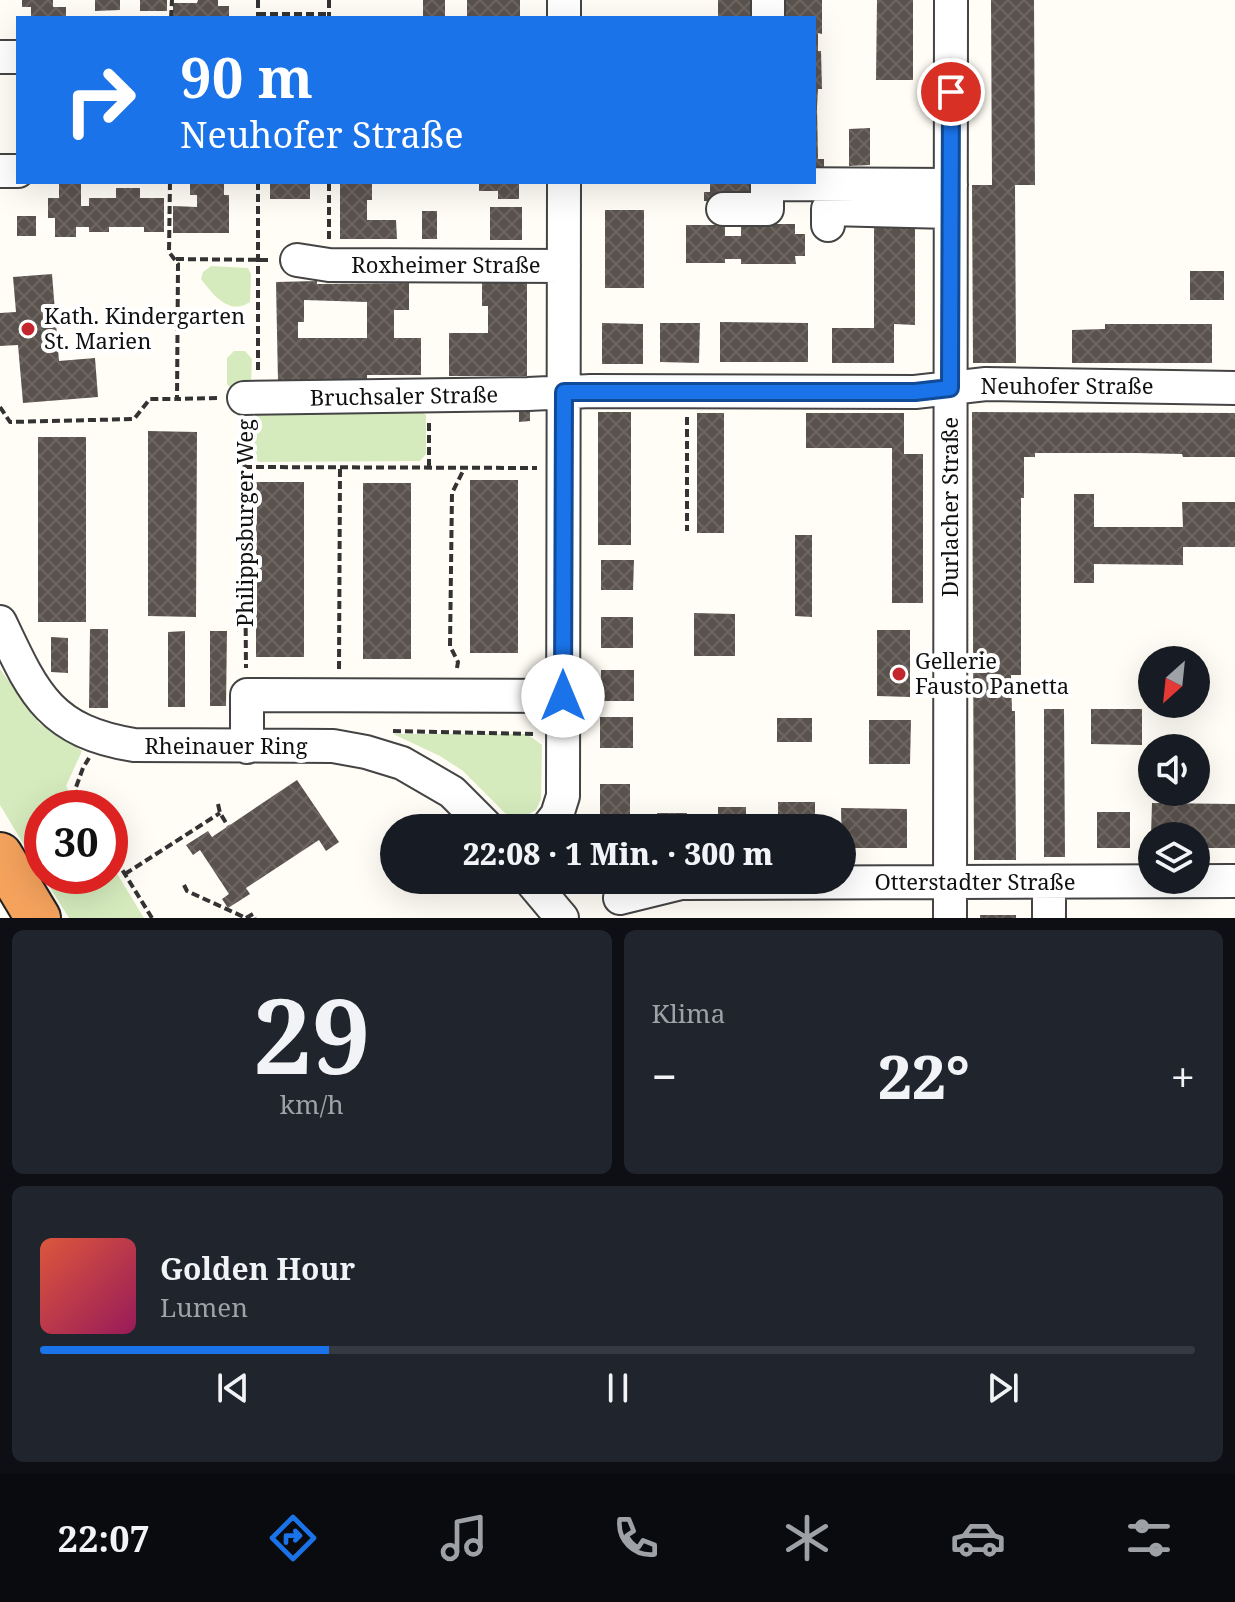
<!DOCTYPE html>
<html lang="de">
<meta charset="utf-8">
<style>
body{margin:0;font-family:"Noto Serif",serif;background:#20242c;color:#f1f3f6;height:100vh;display:flex;flex-direction:column;font-size:30px;white-space:nowrap}
*{box-sizing:border-box;margin:0}
p{font-size:26px;color:#9ea1a6}
.icon{flex:none;width:44px;height:44px;fill:none;stroke:currentColor;stroke-width:2;stroke-linecap:round;stroke-linejoin:round}
.map{position:relative;height:918px;overflow:hidden}
.details{display:flex;flex-direction:column;gap:12px;padding:12px;background:#0d0f14;flex:1}
.details>*{flex:none}
.hud{position:absolute;left:16px;top:16px;width:800px;height:168px;border-radius:0px;box-shadow:0 8px 32px #0002;background:#1a73e8;color:#fff;overflow:hidden}
.needle{width:52px;rotate:207deg}
.buttons{position:absolute;left:1138px;top:646px;display:grid;gap:16px}
.buttons a{display:grid;place-items:center;width:72px;height:72px;border-radius:50%;background:#171b24;box-shadow:0 8px 32px #0002;font-size:40px}
.speed{position:absolute;left:24px;top:790px;display:flex;gap:16px;font-size:40px;font-weight:700;text-align:center}
.speed>*{display:grid;place-content:center;width:104px;height:104px;border-radius:50%;background:#171b24;box-shadow:0 8px 32px #0002;line-height:1}
.speed .limit{border:12px solid #d22;background:#fff;color:#111}
.pin{position:absolute;display:grid;place-items:center;width:68px;height:68px;color:#fff;margin:-34px;border:4px solid #fff;border-radius:50%;box-shadow:0 2px 8px #0007}
.me{position:absolute;width:88px;margin:-44px;rotate:0deg;stroke-linejoin:round;filter:drop-shadow(0 0 6px #0008)}
.turn{display:flex;align-items:center;gap:28px;height:168px;padding:0 32px;font-size:36px}
.turn .icon{width:104px;height:104px;stroke-width:2.5}
.turn b{display:block;font-size:56px;line-height:68px}
.big{font-size:60px;font-weight:800;line-height:1.1}
.details .card{flex:1;display:flex;flex-direction:column;justify-content:center;gap:12px;min-width:0;padding:0 28px;border-radius:12px;background:#20242c}
.details .dial{align-items:center;gap:0}
.dial b{font-size:104px;line-height:1}
.song{display:flex;align-items:center;gap:24px}
.cover{width:96px;height:96px;border-radius:12px;background:linear-gradient(135deg,hsl(10 70% 55%),hsl(330 70% 35%))}
.played{height:8px;border-radius:4px;background:linear-gradient(90deg,#1a73e8 25%,#363941 25%)}
.keys{display:flex;justify-content:space-around;direction:ltr}
.heat{display:flex;justify-content:space-between;align-items:center;font-size:44px;direction:ltr}
.details .tiles{flex:1;display:grid;gap:12px;grid-template-columns:1fr 1fr}
.card:last-child{grid-column:span 2}
.trip{position:absolute;left:380px;top:814px;width:476px;height:80px;border-radius:40px;background:#171b24;box-shadow:0 8px 32px #0002;font-weight:800;line-height:80px;text-align:center}
.tab-bar{display:flex;height:128px;justify-content:space-around;align-items:center;background:#090b0e;color:#9ea1a6}
.tab-bar .icon{width:56px;height:56px}
.tab-bar .on{color:#1a73e8}
.tab-bar b{font-size:36px;color:#f1f3f6}
.map>svg:first-child{display:block}
</style>
<div class="map">
<svg width="1235" height="918" viewBox="0 0 1235 918">
<defs>
<pattern id="building-cross-hatch" width="8" height="8" patternUnits="userSpaceOnUse" patternTransform="scale(2)"><rect width="8" height="8" fill="#5a524d"/><path d="M0 0l8 8M0 8l8-8" fill="none" stroke="#6d6662"/></pattern>
</defs>
<rect width="100%" height="100%" fill="#fffdf5"/>
<path fill="#d5ebbd" d="M211 266 248 268 251 274 250 302C230 316 213 295 201 279L203 272Z
M234 351H245L252 359 251 385 233 390 227 384V358Z
M418 409 426 415V454L420 461 259 462 250 455 251 418 255 410Z
M0 669 39 723 82 751 66 786 78 808H42V875L0 805Z
M393 734H527L542 745 541 799 536 810 524 817 513 816 505 813 463 771 440 756Z
M110 862 144 918H69L43 876H110Z"/>
<path fill="url(#building-cross-hatch)" fill-rule="evenodd" d="M22 0H53V7H66V18H31V7H22Z
M95 0H120V10L95 11Z
M140 0H167V11H140Z
M198 0H218V6H229V18H173V3H197Z
M423 0H445V18H423Z
M467 0H520V18H467Z
M718 0H756V18H718Z
M780 0H822V34L818 33V51H821L822 89H818L817 107 818 159H824V169H814V18H780Z
M877 0H913V80H876Z
M991 0H1034L1035 185H1015L1016 363H973L972 185H992Z
M870 128V165L849 166V129Z
M59 182H81V206H89V198H116V188H140V198H164V232H144V227H109V232H89V227H76V237H55V218H48V198H59Z
M190 182H224V195H229V233H173V206L197 207V195H190Z
M270 182H310V199H270Z
M340 182H372V200H367V220H396L397 239H340Z
M479 182H519V199H498V191H479Z
M710 182H751V193H727L726 202 704 201V192H710Z
M490 207H522V240H490Z
M605 210H644V288H605Z
M422 211H437V239H422Z
M17 216H36V236H17Z
M874 217H915V325L894 324V363H832V328H874Z
M741 224H795V234H805V256H795L796 264H741V259H725V263H686V225H725V236H741Z
M1190 271H1224V300H1190Z
M52 274 59 361 95 358 98 397 23 403 18 345 0 346V313L16 312 13 277Z
M317 281V284L409 283V310H394V338H421V375H367V383L278 382 276 282ZM304 300 367 302V338H298V322H304Z
M482 282H527V376H449V333H488V306H482Z
M720 322 808 323V362H720Z
M602 323 643 324V364H602Z
M660 323H700L699 363 660 362Z
M1105 324H1212V363H1072V330L1105 329Z
M519 402H530V421L519 422Z
M598 412H631V545H598Z
M972 412 1235 413V457H1183L1182 454 1137 453H1035V457H1024V498H1021V675H1011L1012 711H1015L1016 860H974Z
M697 413H724V533H697Z
M806 413H904V454H923V603H892V448H806Z
M148 431 197 432 196 617 148 616Z
M38 437H86V622H38Z
M470 480H518V653H470Z
M256 482H304V657H256Z
M363 483H411V659H363Z
M1074 494H1094V527H1183L1182 502H1235V547H1183V565L1094 564V583H1074Z
M795 535H812V617L795 616Z
M601 560H634L633 590H601Z
M694 613 735 614V656H694Z
M601 617H633V648H601Z
M90 629H108V708H89Z
M877 630H910V697L877 696Z
M185 631V707H168V632Z
M210 631H227L226 706H210Z
M51 637 68 638V673L51 672Z
M601 670H634V701H601Z
M1044 709H1064L1065 857H1044Z
M1091 709H1142V745L1091 744Z
M600 717H633V748H600Z
M777 718H812V742H777Z
M869 720H911L910 764H869Z
M297 780 339 842 326 851 319 840 246 888 250 894 228 908 222 899 229 894 200 850 193 855 186 845 208 831 212 837Z
M600 784H630V822H600Z
M778 802H815V828H778Z
M1152 803 1235 804V848H1196V836H1151Z
M718 807H746V828H718Z
M841 808 907 809V848H842Z
M1097 812H1130V848H1097Z
M657 813H687V828H658Z
M980 915H1016V918H980Z"/>
<g fill="none" stroke-linecap="round" stroke-linejoin="round">
<defs>
<path id="minor" d="M564 18V0
M768 18V0
M0 57H18
M0 171H18
M723 209H767V184L951 185
M828 225V209L950 212
M297 260 329 265 564 266
M244 398 528 394 591 391 915 392 986 384 1235 388
M0 622C34 694 49 731 134 745L333 746 366 752 402 763 452 792 488 828
M247 747V695L563 696
M547 828 557 815 563 796 564 182
M530 880 562 918
M1049 882V918
M620 898 681 883 1235 881
M950 918 951 0"/>
<path id="highway" d="M0 855 38 918"/>
</defs>
<use href="#minor" stroke="#444" stroke-width="36"/>
<use href="#highway" stroke="#222" stroke-width="48"/>
<path stroke="#333" stroke-width="4" stroke-dasharray="8 4" stroke-linecap="butt" d="M258 0V18
M329 0V18
M258 14H329
M171 18 172 0
M170 182 169 252 178 264 177 399 218 398
M258 182V372
M329 239V182
M176 259 271 260
M0 407 10 422 134 419 150 399H176
M687 417V531
M244 424 246 668
M244 467 537 468
M429 467V422
M457 668 458 662 450 646 452 493 465 467
M339 669 340 467
M393 731 536 734
M218 804 220 813 228 826
M85 808 75 790 83 768 89 758
M110 850 152 918
M125 874 220 813
M184 885 187 891 246 918
M246 918 253 914 255 918"/>
<use href="#minor" stroke="#fff" stroke-width="32"/>
<use href="#highway" stroke="#f5a25d" stroke-width="44"/>
</g>
<g fill="none" stroke-linecap="round" stroke-linejoin="round">
<defs>
<path id="route" d="M563 696 564 392H915L950 388 951 92"/>
</defs>
<use href="#route" stroke="#114b97" stroke-width="20"/>
<use href="#route" stroke="#1a73e8" stroke-width="14"/>
</g>
<g fill="#c4262e" stroke="#fff" stroke-width="3">
<circle cx="28" cy="329" r="8"/>
<circle cx="899" cy="674" r="8"/>
</g>
<g text-anchor="middle" stroke-width="8" stroke-linejoin="round" paint-order="stroke">
<g font-size="22" fill="#111" stroke="#fff">
<text x="446" y="273">Roxheimer Straße</text>
<text x="1067" y="394">Neuhofer Straße</text>
<text transform="translate(404 396) rotate(-1)" y="8">Bruchsaler Straße</text>
<text transform="translate(950 507) rotate(-90)" y="8">Durlacher Straße</text>
<text transform="translate(245 523) rotate(-90)" y="8">Philippsburger Weg</text>
<text x="226" y="754">Rheinauer Ring</text>
<text x="975" y="890">Otterstadter Straße</text>
</g>
<g font-size="22" fill="#111" stroke="#fff" text-anchor="start">
<text x="44" y="324">Kath. Kindergarten<tspan x="44" dy="25">St. Marien</tspan></text>
<text x="915" y="669">Gellerie<tspan x="915" dy="25">Fausto Panetta</tspan></text>
</g>
</g>
</svg>
<div class="buttons">
<a><svg class="needle" viewBox="-14 -14 28 28"><path d="M0-13l5 13h-10z" fill="#e53935"/><path d="M0 13l5-13h-10z" fill="#9ea1a6"/></svg></a>
<a><svg class="icon" aria-label="sound" viewBox="0 0 24 24"><path d="M4 9h4l5-4v14l-5-4H4zM17 9q2 3 0 6"/></svg></a>
<a><svg class="icon" aria-label="layers" viewBox="0 0 24 24"><path d="M12 4l9 5-9 5-9-5zM3 14l9 5 9-5"/></svg></a>
</div>
<div class="speed"><div class="limit">30</div></div>
<div class="pin" style="left:951px;top:92px;background:#d93025"><svg class="icon" aria-label="arrive" viewBox="0 0 24 24"><path d="M6 21V4h12l-3 4 3 4H6"/></svg></div>
<svg class="me" style="left:563px;top:696px" viewBox="-20 -20 40 40"><circle r="19" fill="#fff"/><path d="M0-13L10 11 0 6-10 11z" fill="#1a73e8"/></svg>
<div class="trip">22:08 · 1 Min. · 300 m</div>
<div class="hud">
<div class="turn"><svg class="icon" aria-label="right" viewBox="0 0 24 24"><path d="M7 20v-9h11M14 6l5 5-5 5"/></svg><div><b>90 m</b>Neuhofer Straße</div></div>
</div>
</div>
<section class="details">
<div class="tiles">
<div class="card dial"><b>29</b><p>km/h</p></div>
<div class="card"><p>Klima</p>
<div class="heat"><a>−</a><b class="big">22°</b><a>+</a></div>
</div>
<div class="card">
<div class="song"><i class="cover"></i><div><b>Golden Hour</b><p>Lumen</p></div></div>
<div class="played"></div>
<div class="keys"><svg class="icon" aria-label="previous" viewBox="0 0 24 24"><path d="M18 5L8 12l10 7zM5 5v14"/></svg><svg class="icon" aria-label="pause" viewBox="0 0 24 24"><path d="M8 5v14M16 5v14"/></svg><svg class="icon" aria-label="next" viewBox="0 0 24 24"><path d="M6 5l10 7-10 7zM19 5v14"/></svg></div>
</div>
</div>
</section>
<nav class="tab-bar">
<b>22:07</b>
<svg class="icon on" aria-label="directions" viewBox="0 0 24 24"><path d="M12 3l9 9-9 9-9-9zM9 14v-3h6M13 9l2 2-2 2"/></svg>
<svg class="icon" aria-label="music" viewBox="0 0 24 24"><path d="M9 18V5l10-2v13"/><circle cx="6" cy="18" r="3"/><circle cx="16" cy="16" r="3"/></svg>
<svg class="icon" aria-label="phone" viewBox="0 0 24 24"><path d="M5 4h4l2 5-3 2q2 4 5 5l2-3 5 2v4C11 20 4 13 5 4z"/></svg>
<svg class="icon" aria-label="climate" viewBox="0 0 24 24"><path d="M12 3v18M4 7l16 10M4 17L20 7"/></svg>
<svg class="icon" aria-label="car" viewBox="0 0 24 24"><path d="M5 17H2v-5l4-1 3-4h7l3 4 3 1v5h-3M9 17h6M6 11h13"/><circle cx="7" cy="17" r="2"/><circle cx="17" cy="17" r="2"/></svg>
<svg class="icon" aria-label="filters" viewBox="0 0 24 24"><path d="M4 7h16M4 17h16"/><circle cx="9" cy="7" r="2"/><circle cx="15" cy="17" r="2"/></svg>
</nav>
